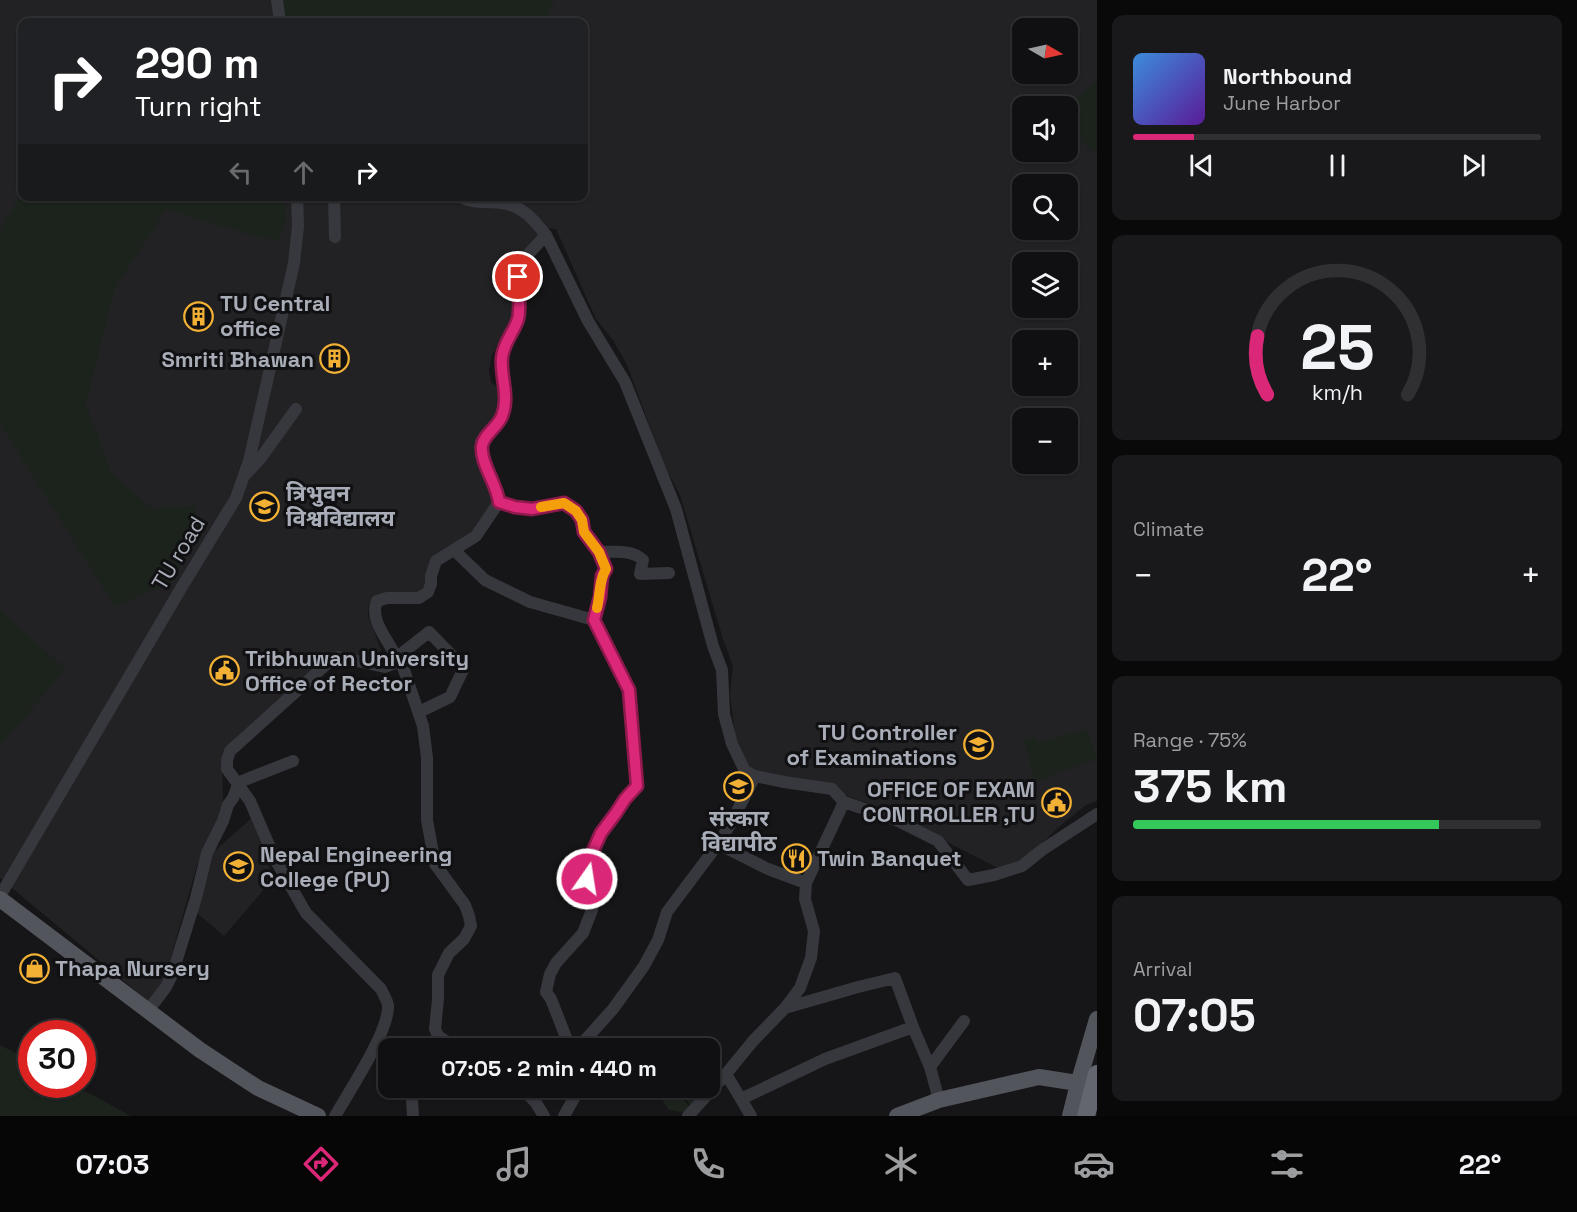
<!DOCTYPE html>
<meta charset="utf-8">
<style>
body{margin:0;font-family:"Space Grotesk","Noto Sans Devanagari",sans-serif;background:#19191b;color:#f1f3f6;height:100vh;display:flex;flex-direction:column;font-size:22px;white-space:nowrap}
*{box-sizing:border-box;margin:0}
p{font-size:20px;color:#9c9d9f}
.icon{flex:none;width:33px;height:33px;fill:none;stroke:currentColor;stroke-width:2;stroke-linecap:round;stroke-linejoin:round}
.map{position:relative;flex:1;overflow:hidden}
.sheet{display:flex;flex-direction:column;gap:15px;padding:15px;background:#09090a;width:480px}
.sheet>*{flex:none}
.hud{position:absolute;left:18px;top:18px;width:570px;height:183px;border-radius:12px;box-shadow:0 2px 4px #0004,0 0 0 2px #303032;background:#202124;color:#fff;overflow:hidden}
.needle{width:39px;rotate:99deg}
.tools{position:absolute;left:1012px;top:18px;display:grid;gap:12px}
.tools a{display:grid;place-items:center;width:66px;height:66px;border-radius:12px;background:#101012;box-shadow:0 2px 4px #0004,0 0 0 2px #303032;font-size:30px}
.speed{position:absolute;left:18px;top:1020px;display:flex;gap:12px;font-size:30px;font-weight:700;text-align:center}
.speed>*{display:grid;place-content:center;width:78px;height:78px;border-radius:50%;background:#101012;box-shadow:0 2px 4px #0004,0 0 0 2px #303032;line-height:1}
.speed .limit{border:9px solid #d22;background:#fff;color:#111}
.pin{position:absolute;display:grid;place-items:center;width:51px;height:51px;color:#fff;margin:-26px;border:3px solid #fff;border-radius:50%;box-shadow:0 2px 6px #0007}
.me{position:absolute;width:66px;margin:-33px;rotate:13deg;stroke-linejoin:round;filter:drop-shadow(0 0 4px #0008)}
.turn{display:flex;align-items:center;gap:21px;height:126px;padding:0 18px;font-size:27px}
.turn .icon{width:78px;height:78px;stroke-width:2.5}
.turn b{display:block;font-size:42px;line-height:51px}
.lanes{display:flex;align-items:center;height:57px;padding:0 18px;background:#0003;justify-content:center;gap:30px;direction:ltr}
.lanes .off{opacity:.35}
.big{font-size:45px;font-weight:700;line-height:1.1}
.sheet .widget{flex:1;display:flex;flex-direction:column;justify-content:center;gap:9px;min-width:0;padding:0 21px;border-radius:12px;background:#19191b}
.sheet .dial{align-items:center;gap:0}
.dial svg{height:156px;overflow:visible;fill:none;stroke:#303032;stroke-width:7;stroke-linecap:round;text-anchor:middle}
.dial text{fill:#f1f3f6;stroke:none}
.song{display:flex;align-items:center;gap:18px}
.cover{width:72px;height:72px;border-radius:9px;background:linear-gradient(135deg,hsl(210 70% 55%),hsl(270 70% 35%))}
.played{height:6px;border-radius:3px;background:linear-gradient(90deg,#db2777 15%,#303032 15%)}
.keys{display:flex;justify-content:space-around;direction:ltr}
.heat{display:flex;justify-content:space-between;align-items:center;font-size:33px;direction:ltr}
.charge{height:9px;border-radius:4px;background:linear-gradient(90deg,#34c759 75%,#303032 0)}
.trip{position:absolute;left:378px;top:1038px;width:342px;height:60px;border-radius:12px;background:#101012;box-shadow:0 2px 4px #0004,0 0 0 2px #303032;font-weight:700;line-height:60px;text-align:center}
.dock{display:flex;height:96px;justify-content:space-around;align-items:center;background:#060607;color:#9c9d9f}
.dock .icon{width:42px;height:42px}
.dock .current{color:#db2777}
.dock b{font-size:27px;color:#f1f3f6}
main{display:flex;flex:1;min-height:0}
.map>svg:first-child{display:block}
</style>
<main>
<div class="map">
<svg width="1097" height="1116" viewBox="0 0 1097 1116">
<rect width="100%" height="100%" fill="#161618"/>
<path fill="#222225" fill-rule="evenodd" d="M0 0H1097V801L1086 805 1060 826 1042 843 1030 857 1002 870 876 806 850 797 828 785 756 771 746 767 735 734 730 695 733 666 723 639 680 495 665 467 627 365 613 340 596 319 556 229 545 228 523 260 511 321 492 355 489 370 491 382 498 387 503 395 504 405 483 439 495 499 483 526 431 561 427 584 419 594 372 599 369 604 368 615 381 650 379 656 372 659 340 653 222 753 223 801 222 812 198 862 163 985 149 1002 0 878ZM22 22H584V196H22ZM1023 28H1068V74H1023ZM1023 106H1068V152H1023ZM1023 184H1068V230H1023ZM1023 262H1068V308H1023ZM1023 340H1068V386H1023ZM1023 418H1068V464H1023Z
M253 817 262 835 272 880 224 936 197 913 212 853Z"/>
<path fill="#1c231d" d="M281 0H555L543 22H283Z
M1097 80V156L1068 128V106Z
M22 192V196L285 197 286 221 278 241 250 235 166 209 114 290 86 403 111 474 152 508 198 506 174 581 115 607 0 424V230Z
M0 611 66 669 0 746Z
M1087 729 1097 759 1035 781 1024 740 1036 737 1038 743Z
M0 1045 31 1061 32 1084 74 1085 131 1116H0Z
M710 1087 691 1106 677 1088Z
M657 1088H674L689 1106 697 1112 685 1113 669 1110 658 1094Z"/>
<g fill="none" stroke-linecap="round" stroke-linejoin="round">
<path stroke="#37383d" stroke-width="12" d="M277 0 280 22
M334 196 335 237
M459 196C472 204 486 201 501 203 522 205 534 220 546 235
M246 474 260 459 296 409
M499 502 515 507 532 509 564 503 576 511 583 520 584 532 599 552 606 569 602 576 600 597 594 620
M454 550 485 580 530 602 594 620 629 690 637 786 625 799 617 813 607 824 588 862 587 879 593 890 592 910 583 933 556 963 550 974 546 992 551 999 569 1045 576 1048
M599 552C613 552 632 549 643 560L640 574 669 573
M396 658 429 632 464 668 450 697 419 712
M398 662C392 643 368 622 377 601L387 598H419L428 592 431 584V576L436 561 476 536 499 502 498 492 490 476 481 451V442L502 418 505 403 506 390 502 370V357L505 344 514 330 518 316V277L520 263 546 235 588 321 625 382 676 509 713 646 722 670 724 714 732 744 745 771 755 776 784 782 832 789 844 802 806 883
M844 802 896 820 938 841 968 880 994 875 1022 866 1042 850 1097 814
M718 844V843L730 825 755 776
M0 896 180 590 236 498 249 461 294 263 298 226 297 196
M147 1012 166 987 172 975 196 898 207 853 223 821 228 805 233 798 238 785 242 781 293 761
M913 1027 930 1067 939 1100
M578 1048 613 1009 644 966 658 940 667 912 718 844 768 869 806 883 805 899 814 931 811 958 800 988 785 1008 753 1041 726 1074 688 1116
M930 1067 964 1021
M726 1074 741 1099
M522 1088 536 1103 544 1116
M335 1116C348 1093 389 1032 388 1006 388 1001 383 994 381 989L306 913 275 859 250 801 227 769V760L230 751 332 659 338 657 385 667 398 662 403 667 423 726 427 758V820L435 864 465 905 469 916 471 926 464 939 449 953 438 975V999L435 1029 438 1036 451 1044 454 1048
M413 1116 412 1099 416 1088
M564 1116 574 1098 575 1088
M751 1116 741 1099 825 1059 913 1027 895 978 858 987 785 1008"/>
<path stroke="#53555c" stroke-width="16" d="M0 899 200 1050 258 1088 318 1116
M897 1116 939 1100 1039 1077 1071 1082 1097 1091
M1070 1116 1078 1084 1097 1019"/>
<path stroke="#63666e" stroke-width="18" d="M1086 1116 1097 1074"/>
</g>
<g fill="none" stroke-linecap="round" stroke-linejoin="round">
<defs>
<path id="route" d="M518 277C518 290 521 306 518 319 514 332 504 342 502 357 500 377 510 396 502 416 498 427 483 435 482 446 480 463 497 484 499 502L515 507 532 509 564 503 576 511 582 520 584 532 599 552 606 569 602 576 600 597 594 620 629 690 637 786 625 799 616 813 601 833 588 862 587 879"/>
</defs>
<use href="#route" stroke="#8e194d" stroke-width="15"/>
<use href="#route" stroke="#db2777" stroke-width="10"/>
<path stroke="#f59e0b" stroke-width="10" d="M541 507 564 503 576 511 582 520 584 532 599 552 606 569C599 580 600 595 597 608"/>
</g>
<defs>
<symbol id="building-ring" viewBox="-11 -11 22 22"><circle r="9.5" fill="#111113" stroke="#f2b134" stroke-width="1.5"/><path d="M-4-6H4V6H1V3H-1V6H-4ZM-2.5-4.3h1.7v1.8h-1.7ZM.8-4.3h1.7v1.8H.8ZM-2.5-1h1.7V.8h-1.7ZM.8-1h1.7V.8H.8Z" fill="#f2b134"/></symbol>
<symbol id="university-ring" viewBox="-11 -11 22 22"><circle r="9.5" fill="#111113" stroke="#f2b134" stroke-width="1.5"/><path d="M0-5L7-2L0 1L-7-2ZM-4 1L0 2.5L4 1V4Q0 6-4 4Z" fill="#f2b134"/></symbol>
<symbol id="civic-ring" viewBox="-11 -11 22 22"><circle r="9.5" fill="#111113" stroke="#f2b134" stroke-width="1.5"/><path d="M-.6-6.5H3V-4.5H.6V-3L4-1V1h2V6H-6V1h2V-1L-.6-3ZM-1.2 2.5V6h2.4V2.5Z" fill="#f2b134"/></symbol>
<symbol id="school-ring" viewBox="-11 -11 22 22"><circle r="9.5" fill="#111113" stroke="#f2b134" stroke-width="1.5"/><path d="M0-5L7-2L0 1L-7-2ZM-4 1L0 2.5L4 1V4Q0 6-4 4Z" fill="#f2b134"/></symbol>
<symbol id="restaurant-ring" viewBox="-11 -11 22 22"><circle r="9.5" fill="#111113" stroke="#f2b134" stroke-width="1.5"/><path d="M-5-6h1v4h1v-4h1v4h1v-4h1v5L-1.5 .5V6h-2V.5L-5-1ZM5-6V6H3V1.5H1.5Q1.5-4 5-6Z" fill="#f2b134"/></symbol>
<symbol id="shop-ring" viewBox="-11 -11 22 22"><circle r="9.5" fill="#111113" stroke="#f2b134" stroke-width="1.5"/><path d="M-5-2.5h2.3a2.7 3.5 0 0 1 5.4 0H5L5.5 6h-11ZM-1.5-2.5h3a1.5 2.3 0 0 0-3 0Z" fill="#f2b134"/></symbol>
</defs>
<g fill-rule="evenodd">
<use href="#building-ring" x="182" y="300" width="33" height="33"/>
<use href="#building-ring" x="318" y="342" width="33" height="33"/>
<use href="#university-ring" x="248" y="490" width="33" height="33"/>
<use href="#civic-ring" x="208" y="654" width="33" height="33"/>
<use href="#university-ring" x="962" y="728" width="33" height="33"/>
<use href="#school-ring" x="722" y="770" width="33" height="33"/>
<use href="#civic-ring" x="1040" y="786" width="33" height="33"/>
<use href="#restaurant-ring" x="780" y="842" width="33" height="33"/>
<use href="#university-ring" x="222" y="850" width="33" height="33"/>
<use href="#shop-ring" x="18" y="952" width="33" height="33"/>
</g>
<g text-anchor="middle" stroke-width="6" stroke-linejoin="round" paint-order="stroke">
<g font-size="22" font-weight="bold" fill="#a8adb8" stroke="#111113" text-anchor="start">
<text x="220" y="311">TU Central<tspan x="220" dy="25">office</tspan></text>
<text x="314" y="367" text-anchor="end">Smriti Bhawan</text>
<text x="286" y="501">त्रिभुवन<tspan x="286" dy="25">विश्वविद्यालय</tspan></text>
<text x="245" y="666">Tribhuwan University<tspan x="245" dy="25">Office of Rector</tspan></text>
<text x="957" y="740" text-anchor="end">TU Controller<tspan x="957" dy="25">of Examinations</tspan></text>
<text x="1035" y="797" text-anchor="end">OFFICE OF EXAM<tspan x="1035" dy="25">CONTROLLER ,TU</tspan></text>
<text x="739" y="826" text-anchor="middle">संस्कार<tspan x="739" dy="25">विद्यापीठ</tspan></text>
<text x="260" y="862">Nepal Engineering<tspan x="260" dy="25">College (PU)</tspan></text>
<text x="817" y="866">Twin Banquet</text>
<text x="55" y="976">Thapa Nursery</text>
</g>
<g font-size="22" fill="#a8adb8" stroke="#111113">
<text transform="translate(178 553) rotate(-59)" y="8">TU road</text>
</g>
</g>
</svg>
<div class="tools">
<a><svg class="needle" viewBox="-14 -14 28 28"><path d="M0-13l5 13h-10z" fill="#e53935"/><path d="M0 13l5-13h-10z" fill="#9c9d9f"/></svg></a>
<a><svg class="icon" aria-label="sound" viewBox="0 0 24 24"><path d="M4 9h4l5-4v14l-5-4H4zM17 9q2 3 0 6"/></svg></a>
<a><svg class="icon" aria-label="search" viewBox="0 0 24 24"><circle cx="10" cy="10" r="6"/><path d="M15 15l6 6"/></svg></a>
<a><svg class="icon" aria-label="layers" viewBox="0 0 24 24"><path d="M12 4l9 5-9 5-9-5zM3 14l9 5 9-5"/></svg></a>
<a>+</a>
<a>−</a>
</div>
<div class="speed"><div class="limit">30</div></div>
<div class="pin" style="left:518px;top:277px;background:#d93025"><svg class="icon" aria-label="arrive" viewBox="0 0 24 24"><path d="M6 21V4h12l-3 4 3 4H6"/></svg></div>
<svg class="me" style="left:587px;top:879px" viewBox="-20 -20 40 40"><circle r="17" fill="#db2777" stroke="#fff" stroke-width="3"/><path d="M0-11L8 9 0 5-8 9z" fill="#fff"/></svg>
<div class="trip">07:05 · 2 min · 440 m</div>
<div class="hud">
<div class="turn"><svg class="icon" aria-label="right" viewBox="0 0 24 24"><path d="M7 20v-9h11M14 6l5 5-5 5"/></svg><div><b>290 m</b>Turn right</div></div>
<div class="lanes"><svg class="icon off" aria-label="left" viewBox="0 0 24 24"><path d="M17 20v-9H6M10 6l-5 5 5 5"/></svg><svg class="icon off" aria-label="ahead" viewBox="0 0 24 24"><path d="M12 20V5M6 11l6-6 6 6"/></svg><svg class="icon" aria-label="right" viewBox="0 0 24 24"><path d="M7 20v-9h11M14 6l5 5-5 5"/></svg></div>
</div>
</div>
<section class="sheet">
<div class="widget">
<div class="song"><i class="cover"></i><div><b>Northbound</b><p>June Harbor</p></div></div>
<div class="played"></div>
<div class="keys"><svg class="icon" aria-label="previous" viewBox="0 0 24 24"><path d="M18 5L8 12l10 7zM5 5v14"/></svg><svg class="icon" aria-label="pause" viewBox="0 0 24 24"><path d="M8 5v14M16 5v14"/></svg><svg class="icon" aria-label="next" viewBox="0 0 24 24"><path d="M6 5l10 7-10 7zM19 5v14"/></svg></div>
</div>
<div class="widget dial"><svg viewBox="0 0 100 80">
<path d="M14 69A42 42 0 1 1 86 69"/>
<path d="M14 69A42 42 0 0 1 9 39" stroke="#db2777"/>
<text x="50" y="56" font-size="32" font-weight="700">25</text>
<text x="50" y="72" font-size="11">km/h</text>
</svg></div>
<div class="widget"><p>Climate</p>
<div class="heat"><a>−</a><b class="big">22°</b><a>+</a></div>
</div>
<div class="widget"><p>Range · 75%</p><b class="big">375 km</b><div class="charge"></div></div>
<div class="widget"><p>Arrival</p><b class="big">07:05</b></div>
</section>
</main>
<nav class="dock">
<b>07:03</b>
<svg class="icon current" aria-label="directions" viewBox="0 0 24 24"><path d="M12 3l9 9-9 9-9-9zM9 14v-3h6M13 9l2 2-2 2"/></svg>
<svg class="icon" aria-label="music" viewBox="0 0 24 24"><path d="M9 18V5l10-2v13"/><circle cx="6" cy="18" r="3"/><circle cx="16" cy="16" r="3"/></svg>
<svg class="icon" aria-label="phone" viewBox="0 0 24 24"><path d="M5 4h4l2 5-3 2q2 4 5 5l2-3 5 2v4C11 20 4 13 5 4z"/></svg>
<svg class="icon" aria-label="climate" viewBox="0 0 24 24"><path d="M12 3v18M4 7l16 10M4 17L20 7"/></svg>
<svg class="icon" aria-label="car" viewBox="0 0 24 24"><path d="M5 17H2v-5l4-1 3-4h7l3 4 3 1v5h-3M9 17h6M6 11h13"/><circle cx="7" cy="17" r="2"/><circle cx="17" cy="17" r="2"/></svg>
<svg class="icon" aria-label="filters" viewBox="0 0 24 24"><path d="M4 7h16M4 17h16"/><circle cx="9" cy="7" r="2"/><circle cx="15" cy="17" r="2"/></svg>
<b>22°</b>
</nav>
